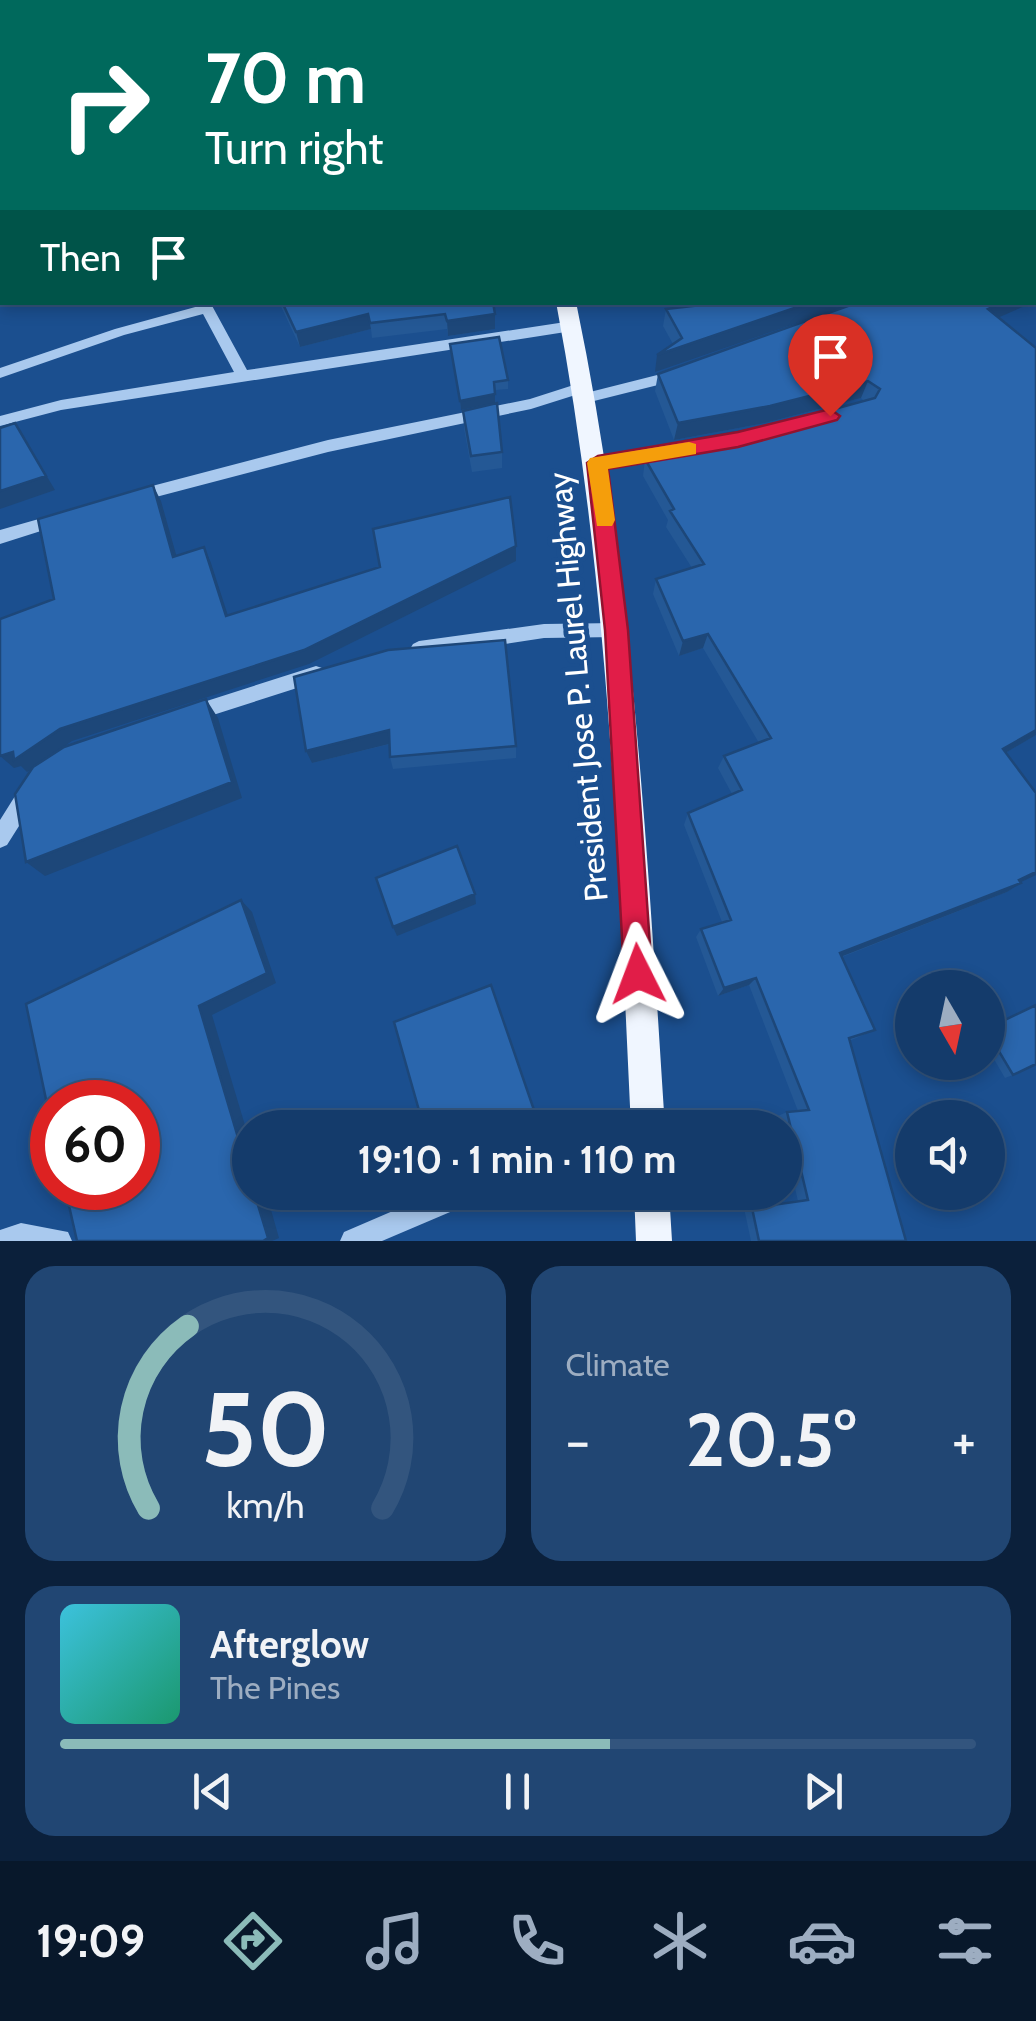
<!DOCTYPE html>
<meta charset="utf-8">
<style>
body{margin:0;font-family:Cabin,sans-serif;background:#214673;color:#f1f3f6;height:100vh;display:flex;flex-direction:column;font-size:38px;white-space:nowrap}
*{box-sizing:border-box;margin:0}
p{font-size:32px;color:#9dadc1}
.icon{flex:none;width:55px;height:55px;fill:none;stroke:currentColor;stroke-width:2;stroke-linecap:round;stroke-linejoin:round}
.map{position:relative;height:1241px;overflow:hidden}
.details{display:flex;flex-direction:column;gap:25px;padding:25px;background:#0b203b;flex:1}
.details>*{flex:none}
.guide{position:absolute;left:0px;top:0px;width:1038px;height:305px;box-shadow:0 5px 15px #0003,0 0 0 2px #33557e;background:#00695c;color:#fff;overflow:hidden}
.needle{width:65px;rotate:171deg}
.buttons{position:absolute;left:895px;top:970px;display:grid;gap:20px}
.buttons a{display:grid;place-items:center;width:110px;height:110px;border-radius:50%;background:#143b6b;box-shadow:0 5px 15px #0003,0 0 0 2px #33557e;font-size:50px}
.speed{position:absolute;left:30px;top:1080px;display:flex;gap:20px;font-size:50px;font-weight:700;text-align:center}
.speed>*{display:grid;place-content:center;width:130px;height:130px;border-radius:50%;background:#143b6b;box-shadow:0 5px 15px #0003,0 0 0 2px #33557e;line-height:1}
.speed .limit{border:15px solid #d22;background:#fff;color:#111}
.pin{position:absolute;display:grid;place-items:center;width:85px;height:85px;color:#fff;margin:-102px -42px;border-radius:50% 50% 50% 0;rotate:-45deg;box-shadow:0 0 10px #0007}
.pin .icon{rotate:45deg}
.me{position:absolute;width:110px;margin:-55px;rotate:357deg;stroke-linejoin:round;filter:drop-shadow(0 0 8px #0008)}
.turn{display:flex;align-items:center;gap:35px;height:210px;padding:0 40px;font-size:45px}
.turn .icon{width:130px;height:130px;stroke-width:2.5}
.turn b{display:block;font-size:70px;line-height:85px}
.then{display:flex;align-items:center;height:95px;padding:0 40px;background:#0003;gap:20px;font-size:38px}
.big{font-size:75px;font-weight:800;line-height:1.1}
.details .tile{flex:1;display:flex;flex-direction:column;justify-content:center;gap:15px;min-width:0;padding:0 35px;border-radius:30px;background:#214673}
.details .dial{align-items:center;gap:0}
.dial svg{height:260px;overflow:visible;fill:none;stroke:#33557e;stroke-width:7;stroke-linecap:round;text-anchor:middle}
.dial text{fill:#f1f3f6;stroke:none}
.song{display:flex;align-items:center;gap:30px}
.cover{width:120px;height:120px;border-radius:15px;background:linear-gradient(135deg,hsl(190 70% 55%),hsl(160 70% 35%))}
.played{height:10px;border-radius:5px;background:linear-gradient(90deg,#8bbbb9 60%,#33557e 60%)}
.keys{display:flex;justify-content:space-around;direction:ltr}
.heat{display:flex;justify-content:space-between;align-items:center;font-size:55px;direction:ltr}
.details .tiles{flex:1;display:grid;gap:25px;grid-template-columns:1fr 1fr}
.tile:last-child{grid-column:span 2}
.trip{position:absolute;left:232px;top:1110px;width:570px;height:100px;border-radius:50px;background:#143b6b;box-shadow:0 5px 15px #0003,0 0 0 2px #33557e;font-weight:800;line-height:100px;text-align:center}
.tabs{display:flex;height:160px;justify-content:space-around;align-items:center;background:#08182b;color:#9dadc1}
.tabs .icon{width:70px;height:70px}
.tabs .current{color:#8bbbb9}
.tabs b{font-size:45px;color:#f1f3f6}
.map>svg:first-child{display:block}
</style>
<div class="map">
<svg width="1036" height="1241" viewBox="0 0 1036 1241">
<rect width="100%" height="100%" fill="#1b4f8f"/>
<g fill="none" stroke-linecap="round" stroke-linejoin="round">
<path fill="#a9c9ee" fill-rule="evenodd" d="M1035 10H1036V16H1035Z
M1035 115H1036V121H1035Z
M196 302H210L247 370 572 321 579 326 572 331 61 410 0 426V416L61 400 234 372 203 314 124 335 0 378V368L115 329 199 306Z
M677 370 684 375 682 379 586 403 579 398 586 393Z
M583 382 590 387 588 391 531 409 328 452 133 503 125 497 133 491 328 440 530 399Z
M691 443 699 449 691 455 597 469 589 463 597 457Z
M60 513 68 519 66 523 0 544V530Z
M617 623 623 625 626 630 623 635 617 637 544 638 419 657 413 654 410 649 413 644 419 641 544 624Z
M316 666 322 668 325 674 322 680 188 723 181 721 179 715 181 709 188 707Z
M29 783 36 785 39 792 36 799 7 845 0 848V820L22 785Z
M437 1192H479L476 1201 382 1241H340L344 1232Z
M21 1223 68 1232 72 1241H0V1230Z"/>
<path fill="#f0f6ff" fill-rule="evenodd" d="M487 0H501V2H487Z
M556 302H576C633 575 647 850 665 1128H631C618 851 608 575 556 302Z
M634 1192H669L672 1241H636Z"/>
</g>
<path fill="#245895" d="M279 302H493L495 329 448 336 447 329 372 338 371 329 300 347Z
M728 302 655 372 673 344 663 326 666 309Z
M999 318 1036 347V735L1005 753 1021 882 1007 892 842 957 875 1030 849 1041 906 1241H751L744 1208 798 1201 785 1146V1128H781L778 1116 787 1112 798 1111 749 985 718 996 696 937 701 929 722 922 684 825 688 813 732 794 718 768 724 756 759 743 703 648 679 656 653 594 656 579 692 568 666 527 668 520 643 476 645 459 683 449 685 441 772 426 864 401 861 398 765 423 674 440 655 391 658 374Z
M450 344 508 380V389L495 390V403L461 410Z
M463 411 502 452V468L472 472 464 428Z
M294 677 516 746V758L393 769 390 757V744L312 763Z
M988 1028 1013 1075 1005 1078 988 1049Z"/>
<path fill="#1d4779" d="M902 0H953L945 2H894Z
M2 282V300H0V283Z
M812 302H858L655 372 657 355Z
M1003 302H1034L979 326 988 309Z
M368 314 371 329 300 347 296 332Z
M495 314V329L448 336 447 321Z
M868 381 861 398 765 423 674 440 678 423Z
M495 394V403L461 410 460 401Z
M24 438 55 490 0 509V491Z
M153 485 161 501 181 572 173 557Z
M516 546V561L309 664 72 741 27 772 21 766 14 768 0 756 60 729Z
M204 547 211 563 233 631 226 616Z
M708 634 703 648 679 656 683 641Z
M206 699 218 718 242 798 45 876 26 862Z
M389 730 393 743 312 763 306 751Z
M1036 730V735L990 762 1003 749Z
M1036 872V875L1015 885 1021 883 1007 892 830 961 840 953Z
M475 894 476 904 397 936 393 927Z
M241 900 252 912 276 983 212 1015 250 1142V1178L199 1006Z
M756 978 749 985 718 996 724 988Z
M534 1110V1113L500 1128H491Z
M254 1192H266L279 1238 272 1241H263Z"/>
<path fill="#2a66ad" stroke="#1d4779" stroke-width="2.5" d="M0 0H430L418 2H2V282L0 283Z
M534 0H902L894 2H535Z
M1036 139V288L1035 289V140Z
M282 302H493L495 314 447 321 445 314 370 323 368 314 296 332Z
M728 302H812L657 355 682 338 666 309Z
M859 302H1003L988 309 1036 348V730L1003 749 1036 793V872L1019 880 1021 883 840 953 875 1030 849 1038 906 1241H759L752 1208 808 1200 787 1112 809 1110 756 978 724 988 701 929 731 920 688 813 742 790 724 756 771 738 708 634 683 641 656 579 704 564 670 511 674 509 645 459 688 448 685 441 772 426 875 398 880 389 868 381 770 406 678 423 658 374Z
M499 337 508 380 494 382 495 394 460 401 450 344Z
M497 403 502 452 471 456 463 411Z
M15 423 46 476 0 491V428Z
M153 485 173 557 204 547 226 616 380 567 373 529 510 497 516 546 304 650 60 729 14 760 13 752 0 756V619L54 599 38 519Z
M505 640 516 746 390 757 389 730 306 751 294 677 388 650Z
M206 699 232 782 26 862 15 794 33 767 64 747Z
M457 846 475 894 393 927 376 878Z
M241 900 267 973 199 1006 250 1178V1192H254L268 1238 263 1241H77L65 1188H138V1102H52V1128L26 1004Z
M491 985 534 1110 491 1128H424L394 1022Z
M1036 1005V1064L1013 1075 988 1033V1028Z"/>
<path fill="#e11d48" stroke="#92132f" stroke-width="2.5" d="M830 409 840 416 837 420 738 447 608 469 628 630 652 974 648 984 638 988 628 984 624 974 605 630 587 463 598 456 738 432Z"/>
<path fill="#f59e0b" d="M689 442 696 444V454L608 469 615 520 612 526H597L587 463 590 458Z"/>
<g text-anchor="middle" stroke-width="10" stroke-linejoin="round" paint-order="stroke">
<g font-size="32" fill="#fff" stroke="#1b4f8f">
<text transform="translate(578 687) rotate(-95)" y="11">President Jose P. Laurel Highway</text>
</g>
</g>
</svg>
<div class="buttons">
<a><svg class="needle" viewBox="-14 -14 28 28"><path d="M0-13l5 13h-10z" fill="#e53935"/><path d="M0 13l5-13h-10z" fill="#9dadc1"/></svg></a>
<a><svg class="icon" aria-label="sound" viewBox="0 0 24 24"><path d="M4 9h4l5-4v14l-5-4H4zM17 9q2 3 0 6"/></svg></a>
</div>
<div class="speed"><div class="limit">60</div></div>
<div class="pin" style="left:830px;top:416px;background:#d93025"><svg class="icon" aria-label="arrive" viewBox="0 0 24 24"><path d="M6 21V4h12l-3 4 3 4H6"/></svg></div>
<svg class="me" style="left:638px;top:974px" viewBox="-20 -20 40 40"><path d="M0-17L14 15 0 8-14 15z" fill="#e11d48" stroke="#fff" stroke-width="4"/></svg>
<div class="trip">19:10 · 1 min · 110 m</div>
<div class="guide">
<div class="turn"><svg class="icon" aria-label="right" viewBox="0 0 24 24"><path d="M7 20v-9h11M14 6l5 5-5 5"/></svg><div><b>70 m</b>Turn right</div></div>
<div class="then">Then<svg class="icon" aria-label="arrive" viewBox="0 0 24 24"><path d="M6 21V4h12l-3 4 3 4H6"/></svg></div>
</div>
</div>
<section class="details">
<div class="tiles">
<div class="tile dial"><svg viewBox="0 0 100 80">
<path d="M14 69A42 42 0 1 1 86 69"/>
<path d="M14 69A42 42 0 0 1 26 13" stroke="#8bbbb9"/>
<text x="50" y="56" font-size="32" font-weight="700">50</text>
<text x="50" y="72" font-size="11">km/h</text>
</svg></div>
<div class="tile"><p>Climate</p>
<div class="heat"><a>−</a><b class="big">20.5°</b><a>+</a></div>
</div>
<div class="tile">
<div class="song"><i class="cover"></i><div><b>Afterglow</b><p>The Pines</p></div></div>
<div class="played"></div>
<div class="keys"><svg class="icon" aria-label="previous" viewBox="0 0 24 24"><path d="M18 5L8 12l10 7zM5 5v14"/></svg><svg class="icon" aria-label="pause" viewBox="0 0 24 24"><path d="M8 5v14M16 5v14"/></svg><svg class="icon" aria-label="next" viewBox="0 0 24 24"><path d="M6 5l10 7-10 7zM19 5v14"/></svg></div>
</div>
</div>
</section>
<nav class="tabs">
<b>19:09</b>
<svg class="icon current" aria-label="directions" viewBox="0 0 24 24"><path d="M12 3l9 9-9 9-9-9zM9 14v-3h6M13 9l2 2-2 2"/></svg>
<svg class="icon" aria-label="music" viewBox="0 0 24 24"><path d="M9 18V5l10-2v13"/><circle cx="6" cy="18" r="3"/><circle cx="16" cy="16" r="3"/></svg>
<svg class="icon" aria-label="phone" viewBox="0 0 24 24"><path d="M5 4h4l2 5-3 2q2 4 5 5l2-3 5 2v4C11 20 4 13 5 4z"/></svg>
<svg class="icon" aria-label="climate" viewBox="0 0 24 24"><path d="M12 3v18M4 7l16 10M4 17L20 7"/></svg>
<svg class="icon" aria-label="car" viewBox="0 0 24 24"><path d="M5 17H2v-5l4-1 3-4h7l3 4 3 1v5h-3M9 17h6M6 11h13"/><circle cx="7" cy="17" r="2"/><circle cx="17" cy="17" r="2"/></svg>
<svg class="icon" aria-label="filters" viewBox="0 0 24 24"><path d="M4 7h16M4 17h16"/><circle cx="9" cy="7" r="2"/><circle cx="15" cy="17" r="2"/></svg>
</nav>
